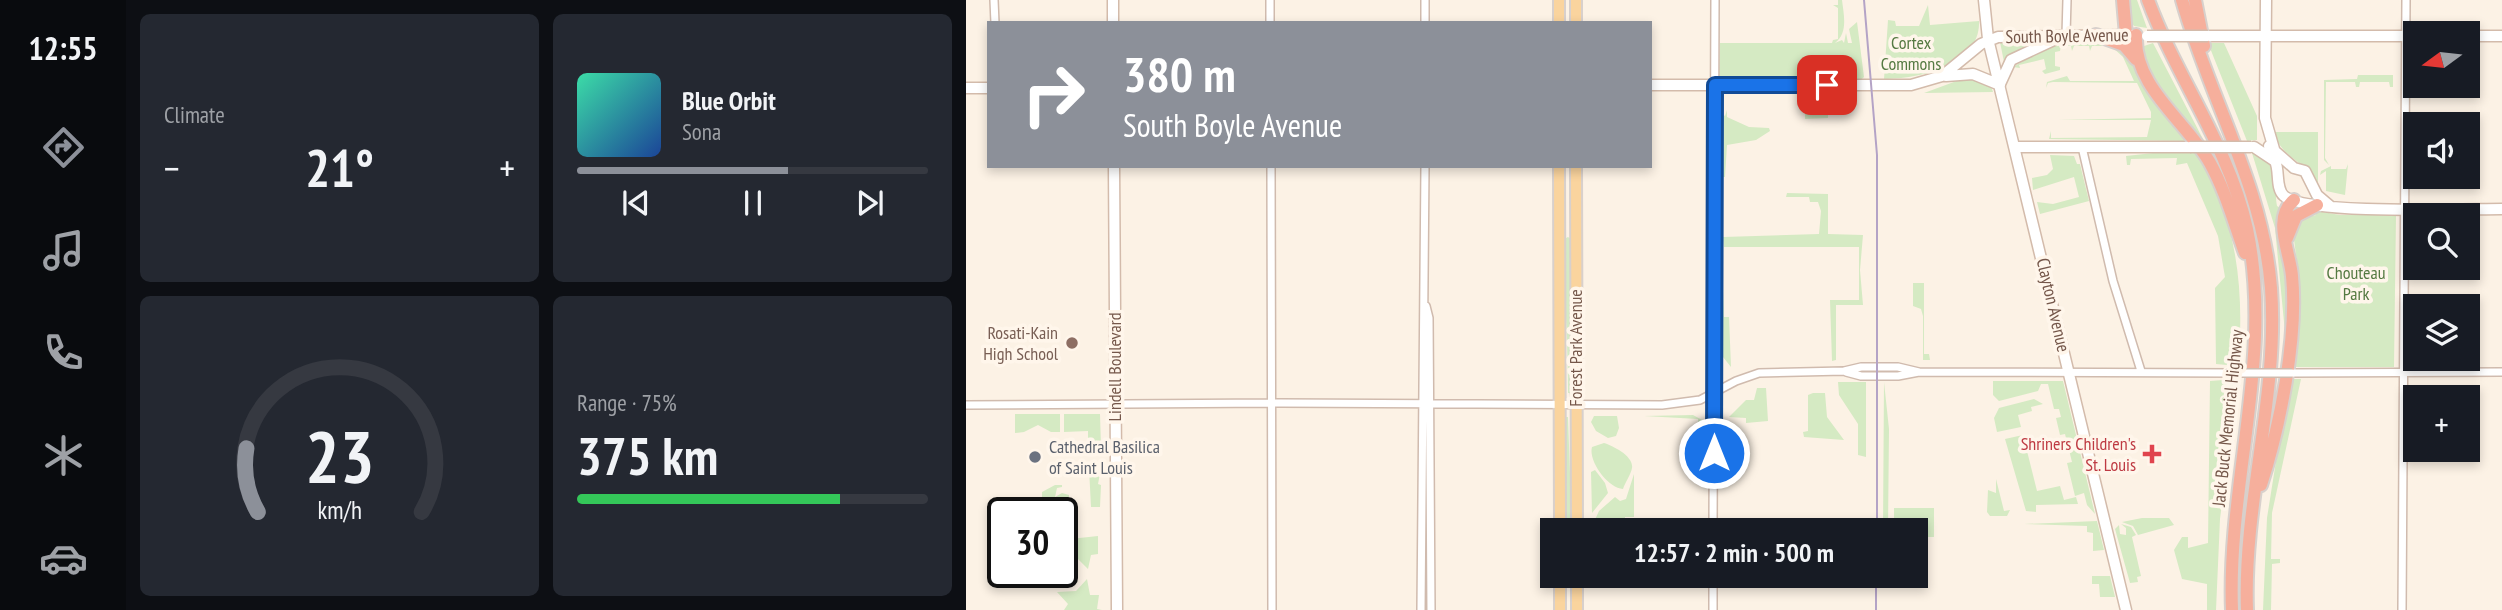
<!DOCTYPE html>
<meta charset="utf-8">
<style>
body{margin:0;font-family:"PT Sans Narrow",sans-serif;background:#242831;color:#f1f3f6;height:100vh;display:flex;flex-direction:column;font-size:26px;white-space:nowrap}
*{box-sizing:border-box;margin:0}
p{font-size:23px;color:#9ea1a6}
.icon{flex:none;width:38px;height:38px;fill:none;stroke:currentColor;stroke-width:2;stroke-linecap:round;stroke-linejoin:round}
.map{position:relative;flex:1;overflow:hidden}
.drawer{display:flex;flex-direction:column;gap:14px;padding:14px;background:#0d0f14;width:840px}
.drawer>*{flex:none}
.hud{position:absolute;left:21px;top:21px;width:665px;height:147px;border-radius:0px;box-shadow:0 4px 10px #0003;background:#8c9099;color:#fff;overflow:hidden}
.needle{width:46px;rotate:255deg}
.tools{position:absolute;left:1437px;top:21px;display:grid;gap:14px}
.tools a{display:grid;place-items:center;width:77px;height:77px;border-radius:0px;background:#171b24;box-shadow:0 4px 10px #0003;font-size:35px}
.speed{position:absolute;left:21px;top:497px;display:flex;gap:14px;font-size:35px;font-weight:700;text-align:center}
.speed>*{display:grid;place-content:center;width:91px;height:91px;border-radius:50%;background:#171b24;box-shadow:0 4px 10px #0003;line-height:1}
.speed .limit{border:4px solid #111;border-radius:10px;background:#fff;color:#111}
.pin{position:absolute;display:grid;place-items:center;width:60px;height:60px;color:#fff;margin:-30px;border-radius:14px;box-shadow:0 4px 10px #0006}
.me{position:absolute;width:77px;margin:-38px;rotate:0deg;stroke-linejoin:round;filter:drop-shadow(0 0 5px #0008)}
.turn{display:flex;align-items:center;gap:24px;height:147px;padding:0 21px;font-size:32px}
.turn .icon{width:91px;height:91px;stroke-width:2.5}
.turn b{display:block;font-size:49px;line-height:60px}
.big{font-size:52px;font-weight:700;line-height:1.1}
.drawer .card{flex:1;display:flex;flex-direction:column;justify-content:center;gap:10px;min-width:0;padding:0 24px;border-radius:10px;background:#242831}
.drawer .dial{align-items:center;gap:0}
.dial svg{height:182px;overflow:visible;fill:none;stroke:#363941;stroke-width:7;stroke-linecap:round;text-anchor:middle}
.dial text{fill:#f1f3f6;stroke:none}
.song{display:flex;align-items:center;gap:21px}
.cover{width:84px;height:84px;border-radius:10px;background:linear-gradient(135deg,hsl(160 70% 55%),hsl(220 70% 35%))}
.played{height:7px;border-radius:4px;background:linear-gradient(90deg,#8c9099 60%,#363941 60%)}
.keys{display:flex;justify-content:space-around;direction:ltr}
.heat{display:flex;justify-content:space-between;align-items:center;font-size:38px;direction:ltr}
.charge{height:10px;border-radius:5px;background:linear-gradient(90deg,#34c759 75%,#363941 0)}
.drawer .tiles{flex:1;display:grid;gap:14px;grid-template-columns:repeat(2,1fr)}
.trip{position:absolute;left:574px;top:518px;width:388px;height:70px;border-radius:0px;background:#171b24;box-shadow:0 4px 10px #0003;font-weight:700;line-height:70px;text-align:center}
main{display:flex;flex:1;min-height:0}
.tab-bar{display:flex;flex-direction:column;width:126px;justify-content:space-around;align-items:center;background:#090b0e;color:#9ea1a6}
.tab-bar .icon{width:49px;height:49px}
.tab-bar .selected{color:#8c9099}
.tab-bar b{font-size:32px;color:#f1f3f6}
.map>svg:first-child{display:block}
</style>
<main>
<nav class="tab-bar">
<b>12:55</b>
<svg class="icon selected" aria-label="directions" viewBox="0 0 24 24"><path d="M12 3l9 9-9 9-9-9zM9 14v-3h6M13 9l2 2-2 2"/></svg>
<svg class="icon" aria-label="music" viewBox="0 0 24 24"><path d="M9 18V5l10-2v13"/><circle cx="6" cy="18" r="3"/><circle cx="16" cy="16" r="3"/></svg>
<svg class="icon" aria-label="phone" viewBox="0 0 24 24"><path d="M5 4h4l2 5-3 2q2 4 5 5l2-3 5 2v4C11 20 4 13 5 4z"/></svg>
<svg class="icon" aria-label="climate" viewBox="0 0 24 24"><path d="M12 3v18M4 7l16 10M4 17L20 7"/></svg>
<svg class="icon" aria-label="car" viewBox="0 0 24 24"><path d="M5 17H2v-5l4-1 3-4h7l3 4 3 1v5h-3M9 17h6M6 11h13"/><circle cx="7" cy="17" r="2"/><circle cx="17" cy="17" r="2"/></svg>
</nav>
<section class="drawer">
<div class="tiles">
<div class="card"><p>Climate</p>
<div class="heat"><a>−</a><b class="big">21°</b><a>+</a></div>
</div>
<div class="card">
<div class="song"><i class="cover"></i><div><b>Blue Orbit</b><p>Sona</p></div></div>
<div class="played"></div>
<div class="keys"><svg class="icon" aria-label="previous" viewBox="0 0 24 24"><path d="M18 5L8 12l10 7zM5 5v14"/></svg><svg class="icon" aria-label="pause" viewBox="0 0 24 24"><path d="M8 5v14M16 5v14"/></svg><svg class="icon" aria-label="next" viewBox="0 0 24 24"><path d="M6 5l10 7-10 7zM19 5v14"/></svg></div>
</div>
<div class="card dial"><svg viewBox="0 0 100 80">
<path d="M14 69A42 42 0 1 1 86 69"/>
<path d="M14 69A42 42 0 0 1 9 41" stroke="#8c9099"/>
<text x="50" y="56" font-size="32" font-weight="700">23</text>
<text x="50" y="72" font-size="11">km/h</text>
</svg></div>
<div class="card"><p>Range · 75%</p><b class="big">375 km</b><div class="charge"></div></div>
</div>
</section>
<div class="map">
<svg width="1536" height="610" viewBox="0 0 1536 610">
<rect width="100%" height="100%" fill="#fcf2e5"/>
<path fill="#d5eac3" d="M872 0H876C878 16 882 33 869 43L876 40 878 43 880 33 882 43H886L883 29 891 22 898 77 896 79 753 78 754 43H866L867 40 872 39V8L867 5H872Z
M1162 0H1171L1181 28 1168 26 1164 20Z
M962 5 964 25 1013 21C1015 66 952 79 918 79L922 20 929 21 930 26H953Z
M1071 41V42L1038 62 1034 42Z
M1187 43 1238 141H1232L1183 76 1175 47Z
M1242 43H1258L1291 116V140L1281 141Z
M1087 44H1141L1163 55 1180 86 1224 141 1083 139 1085 131V138L1181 137 1185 120H1092L1185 118V112L1171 83 1087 82 1082 83 1080 88 1081 82 1101 76 1104 81H1168L1157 57 1145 46H1126L1124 51 1123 46H1108L1106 51 1105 46H1095L1094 51 1089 52V66L1094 67V70L1079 74 1076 71 1080 69 1078 59 1053 65 1054 68 1047 67Z
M1392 75H1427V87H1424L1423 82H1394L1393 87H1390L1389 82H1360L1359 158 1363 165 1358 160V80L1391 79Z
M996 79H1011L1025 86 1027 92 958 93Z
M846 95H876V97H862V118L839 119V111L846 106Z
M761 110V117L783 127 803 128 804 131 790 140 761 145 759 177H756V114L759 116Z
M1307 132H1352V188C1342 160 1318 162 1307 132Z
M1187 153H1232C1271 219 1279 291 1272 366L1250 364 1249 288 1259 277 1252 236 1221 163 1210 165 1211 158 1165 159 1164 165H1161L1160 156Z
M1286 153C1312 157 1308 186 1311 206L1316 209 1322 282 1320 343 1309 228Z
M1084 155 1108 156 1111 164H1114L1123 201 1074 214 1071 202 1087 204 1113 197 1108 177 1067 190 1066 178 1081 175 1087 169Z
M1382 164 1379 195 1360 191V171L1354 175 1355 171 1365 166V169H1380Z
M821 193 862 194V234L897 235 894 270 897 305H870V360L866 361 864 300H893V247H758L757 237 853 234 855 211 852 202H844L843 197H820Z
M1351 211 1374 215H1430L1428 367H1325L1334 286 1327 232 1333 219 1350 215 1348 213Z
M602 237 605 239 606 393H602C602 342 598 291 598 239Z
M947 283H958V354H963L964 360H957V316L955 309 947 306Z
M757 289 758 317H763L765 367 757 357Z
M1271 379 1254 519 1250 610H1241V584L1216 579 1208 550 1216 537H1222V548L1242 543 1244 381Z
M1323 379H1335L1306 513 1305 559H1314V563L1306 564 1305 610H1297L1301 518Z
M1027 381H1097L1129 514 1121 505 1118 493 1109 496 1101 463 1106 462 1099 434 1094 435 1090 418 1095 417 1093 409H1088L1082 384H1075L1072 391 1033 401 1027 395Z
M872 382H900V457L892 455V424L873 395Z
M918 382 923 429 922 530H917Z
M791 388H800L802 421 780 423V418L763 417 780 400H788Z
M847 393H859L861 417 878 440 838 437 837 432 842 431V395Z
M1068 399 1077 404 1065 407 1066 411 1052 415 1055 427 1031 432 1028 418 1033 408Z
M49 414H94V432H85L72 425 58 432 49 433Z
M98 414H134L135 448H122V431L98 432Z
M727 415 738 421C743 441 737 460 718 468L717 464C737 457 732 437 732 419L678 416Z
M628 416H651L653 428 650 436 642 438 630 431 625 422Z
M599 417H602L606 530H599Z
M1057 435 1071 491 1094 486 1098 500 1110 497 1112 504 1070 505V512L1060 511 1039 439Z
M638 443C647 446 668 456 666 468 665 474 659 483 657 489 642 488 622 461 626 447Z
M123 468H135L132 484 135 485 134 507H125Z
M629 470 639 483 642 493 626 513 625 472Z
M668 474V517H659V525L635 524V530H630L627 524 633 511 649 497 654 501 660 499Z
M1030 479 1038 511 1044 510 1041 516H1024L1021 512 1022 490 1030 493Z
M89 485H96V487L91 488 89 497 96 493 103 495V501L92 504 93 513H76V492Z
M928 508H968V537H950V530H928Z
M1176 518H1203L1208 525 1172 535 1167 526 1156 522Z
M1131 521 1138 550 1127 551V533L1121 532V526L1058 524Z
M1155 524 1165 527 1170 535 1166 537 1175 576 1171 577 1172 582 1164 583 1149 529 1153 525 1154 534 1160 535V528Z
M132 536V554L125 555 122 569 112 559 96 558V550L106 544 104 539Z
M1126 576H1144L1149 597H1134L1133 584H1126Z
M121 579 124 595H133L131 609 136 610H98L102 604 91 592 110 591Z"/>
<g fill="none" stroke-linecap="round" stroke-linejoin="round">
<defs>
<path id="street" d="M28 0 29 23
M304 0V23
M459 0V23
M1100 35 1101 0
M1116 147 1147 281 1175 371
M305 166 306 610
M460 306 463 318 465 610
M880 372 895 376H932L953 372 1270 373
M1326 373 1536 372
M0 405 315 403 696 405 734 400 770 381 793 373 878 371 895 367H932L953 372
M747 530 749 0
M455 610 459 166
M747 610V576
M1436 610 1440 0"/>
<path id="secondary" d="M147 0V23
M1018 0 1022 39 1160 610
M1300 0 1299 118 1308 149
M1242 36H1449
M1502 36H1536
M980 76 1007 74 1034 85
M1034 84 1045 60 1092 38
M684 85H945L976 76 1015 44 1032 37 1167 35
M0 88H23
M1303 146 1328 168 1339 171 1351 195 1364 206
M1049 147H1224
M1288 147 1309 161C1314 171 1309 188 1318 196 1340 215 1499 209 1536 209
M148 166 151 610"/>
<path id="primary" d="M593 0V23
M610 0V23
M593 166 594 530
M610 166 611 530
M594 576V610
M611 576V610"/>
<path id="highway" d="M1157 0 1160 35
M1182 0C1211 79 1263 146 1281 229 1308 356 1261 482 1266 610
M1216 0C1243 98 1297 185 1305 288 1313 395 1277 502 1281 610
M1229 0 1238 46
M1130 35 1158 45 1170 59
M1170 35C1167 87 1221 122 1244 163 1260 192 1268 223 1279 253
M1321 238 1330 216 1351 205
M1295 485C1314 427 1332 336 1326 276 1324 252 1306 218 1328 200"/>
</defs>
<use href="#street" stroke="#d0bbae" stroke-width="10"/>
<use href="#secondary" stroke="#d3bbab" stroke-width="13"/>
<use href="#primary" stroke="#d8d0cc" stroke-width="14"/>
<use href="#highway" stroke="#d8d0cc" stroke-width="16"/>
<use href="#street" stroke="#fff" stroke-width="7"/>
<use href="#secondary" stroke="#fff" stroke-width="10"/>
<use href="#primary" stroke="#fad49e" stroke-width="10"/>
<use href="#highway" stroke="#f6af9c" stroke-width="12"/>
<path stroke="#b4a3c6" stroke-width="2" d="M898 0 911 155V530
M910 610V576"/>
<defs>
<path id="street-bridge" d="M1270 373H1326"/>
<path id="secondary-bridge" d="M1181 36H1242
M1224 147H1285"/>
</defs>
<use href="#street-bridge" stroke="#d0bbae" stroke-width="10" stroke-linecap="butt"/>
<use href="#secondary-bridge" stroke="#d3bbab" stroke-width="13" stroke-linecap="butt"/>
<use href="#street-bridge" stroke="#fff" stroke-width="7"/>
<use href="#secondary-bridge" stroke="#fff" stroke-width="10"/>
</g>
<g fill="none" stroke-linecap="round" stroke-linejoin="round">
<defs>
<path id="route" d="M748 453 749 85H861"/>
</defs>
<use href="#route" stroke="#114b97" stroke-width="18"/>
<use href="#route" stroke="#1a73e8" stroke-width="12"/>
</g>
<circle fill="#8d6e63" stroke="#fff6eb" stroke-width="2.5" cx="106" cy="343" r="7"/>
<path fill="#e0444e" stroke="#fff6eb" stroke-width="2.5" d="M1182.5 443.5h7v7h7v7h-7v7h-7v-7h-7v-7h7z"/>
<circle fill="#6b7280" stroke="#fff6eb" stroke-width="2.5" cx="69" cy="457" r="7"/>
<g text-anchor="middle" stroke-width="7" stroke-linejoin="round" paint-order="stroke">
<g font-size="18" fill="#75574a" stroke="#fff6eb">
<text transform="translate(1101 36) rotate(-1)" y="6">South Boyle Avenue</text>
<text transform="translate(1087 305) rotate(77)" y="6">Clayton Avenue</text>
<text transform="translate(610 348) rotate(-90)" y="6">Forest Park Avenue</text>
<text transform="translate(149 367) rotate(-90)" y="6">Lindell Boulevard</text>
<text transform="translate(1262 418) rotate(-84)" y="6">Jack Buck Memorial Highway</text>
</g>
<g font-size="18" fill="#557a42" stroke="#fff6eb">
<text x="945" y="49">Cortex<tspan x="945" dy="21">Commons</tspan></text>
<text x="1390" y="279">Chouteau<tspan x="1390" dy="21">Park</tspan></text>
</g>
<g font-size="18" fill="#785e54" stroke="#fff6eb" text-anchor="end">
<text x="92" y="339">Rosati-Kain<tspan x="92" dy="21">High School</tspan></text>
</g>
<g font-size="18" fill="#be3a42" stroke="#fff6eb" text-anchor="end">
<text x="1170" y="450">Shriners Children's<tspan x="1170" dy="21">St. Louis</tspan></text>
</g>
<g font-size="18" fill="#5b616d" stroke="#fff6eb" text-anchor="start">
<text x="83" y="453">Cathedral Basilica<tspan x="83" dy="21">of Saint Louis</tspan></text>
</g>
</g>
</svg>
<div class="tools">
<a><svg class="needle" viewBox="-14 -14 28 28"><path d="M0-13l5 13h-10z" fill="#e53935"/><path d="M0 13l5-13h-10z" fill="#9ea1a6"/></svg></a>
<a><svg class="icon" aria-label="sound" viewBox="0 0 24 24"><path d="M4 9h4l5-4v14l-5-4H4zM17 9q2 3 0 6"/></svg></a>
<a><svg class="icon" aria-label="search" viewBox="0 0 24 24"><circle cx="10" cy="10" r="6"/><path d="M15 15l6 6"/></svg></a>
<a><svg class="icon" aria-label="layers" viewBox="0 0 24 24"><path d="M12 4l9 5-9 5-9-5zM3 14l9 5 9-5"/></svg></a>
<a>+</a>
</div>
<div class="speed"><div class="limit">30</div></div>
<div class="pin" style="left:861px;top:85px;background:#d93025"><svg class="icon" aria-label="arrive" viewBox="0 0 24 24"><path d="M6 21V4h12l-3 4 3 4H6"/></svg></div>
<svg class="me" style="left:748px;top:453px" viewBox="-20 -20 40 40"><circle r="17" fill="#1a73e8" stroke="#fff" stroke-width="3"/><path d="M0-11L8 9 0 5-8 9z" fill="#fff"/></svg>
<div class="trip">12:57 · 2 min · 500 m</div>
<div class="hud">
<div class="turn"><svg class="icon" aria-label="right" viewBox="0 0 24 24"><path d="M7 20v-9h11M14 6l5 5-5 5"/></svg><div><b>380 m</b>South Boyle Avenue</div></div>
</div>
</div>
</main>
